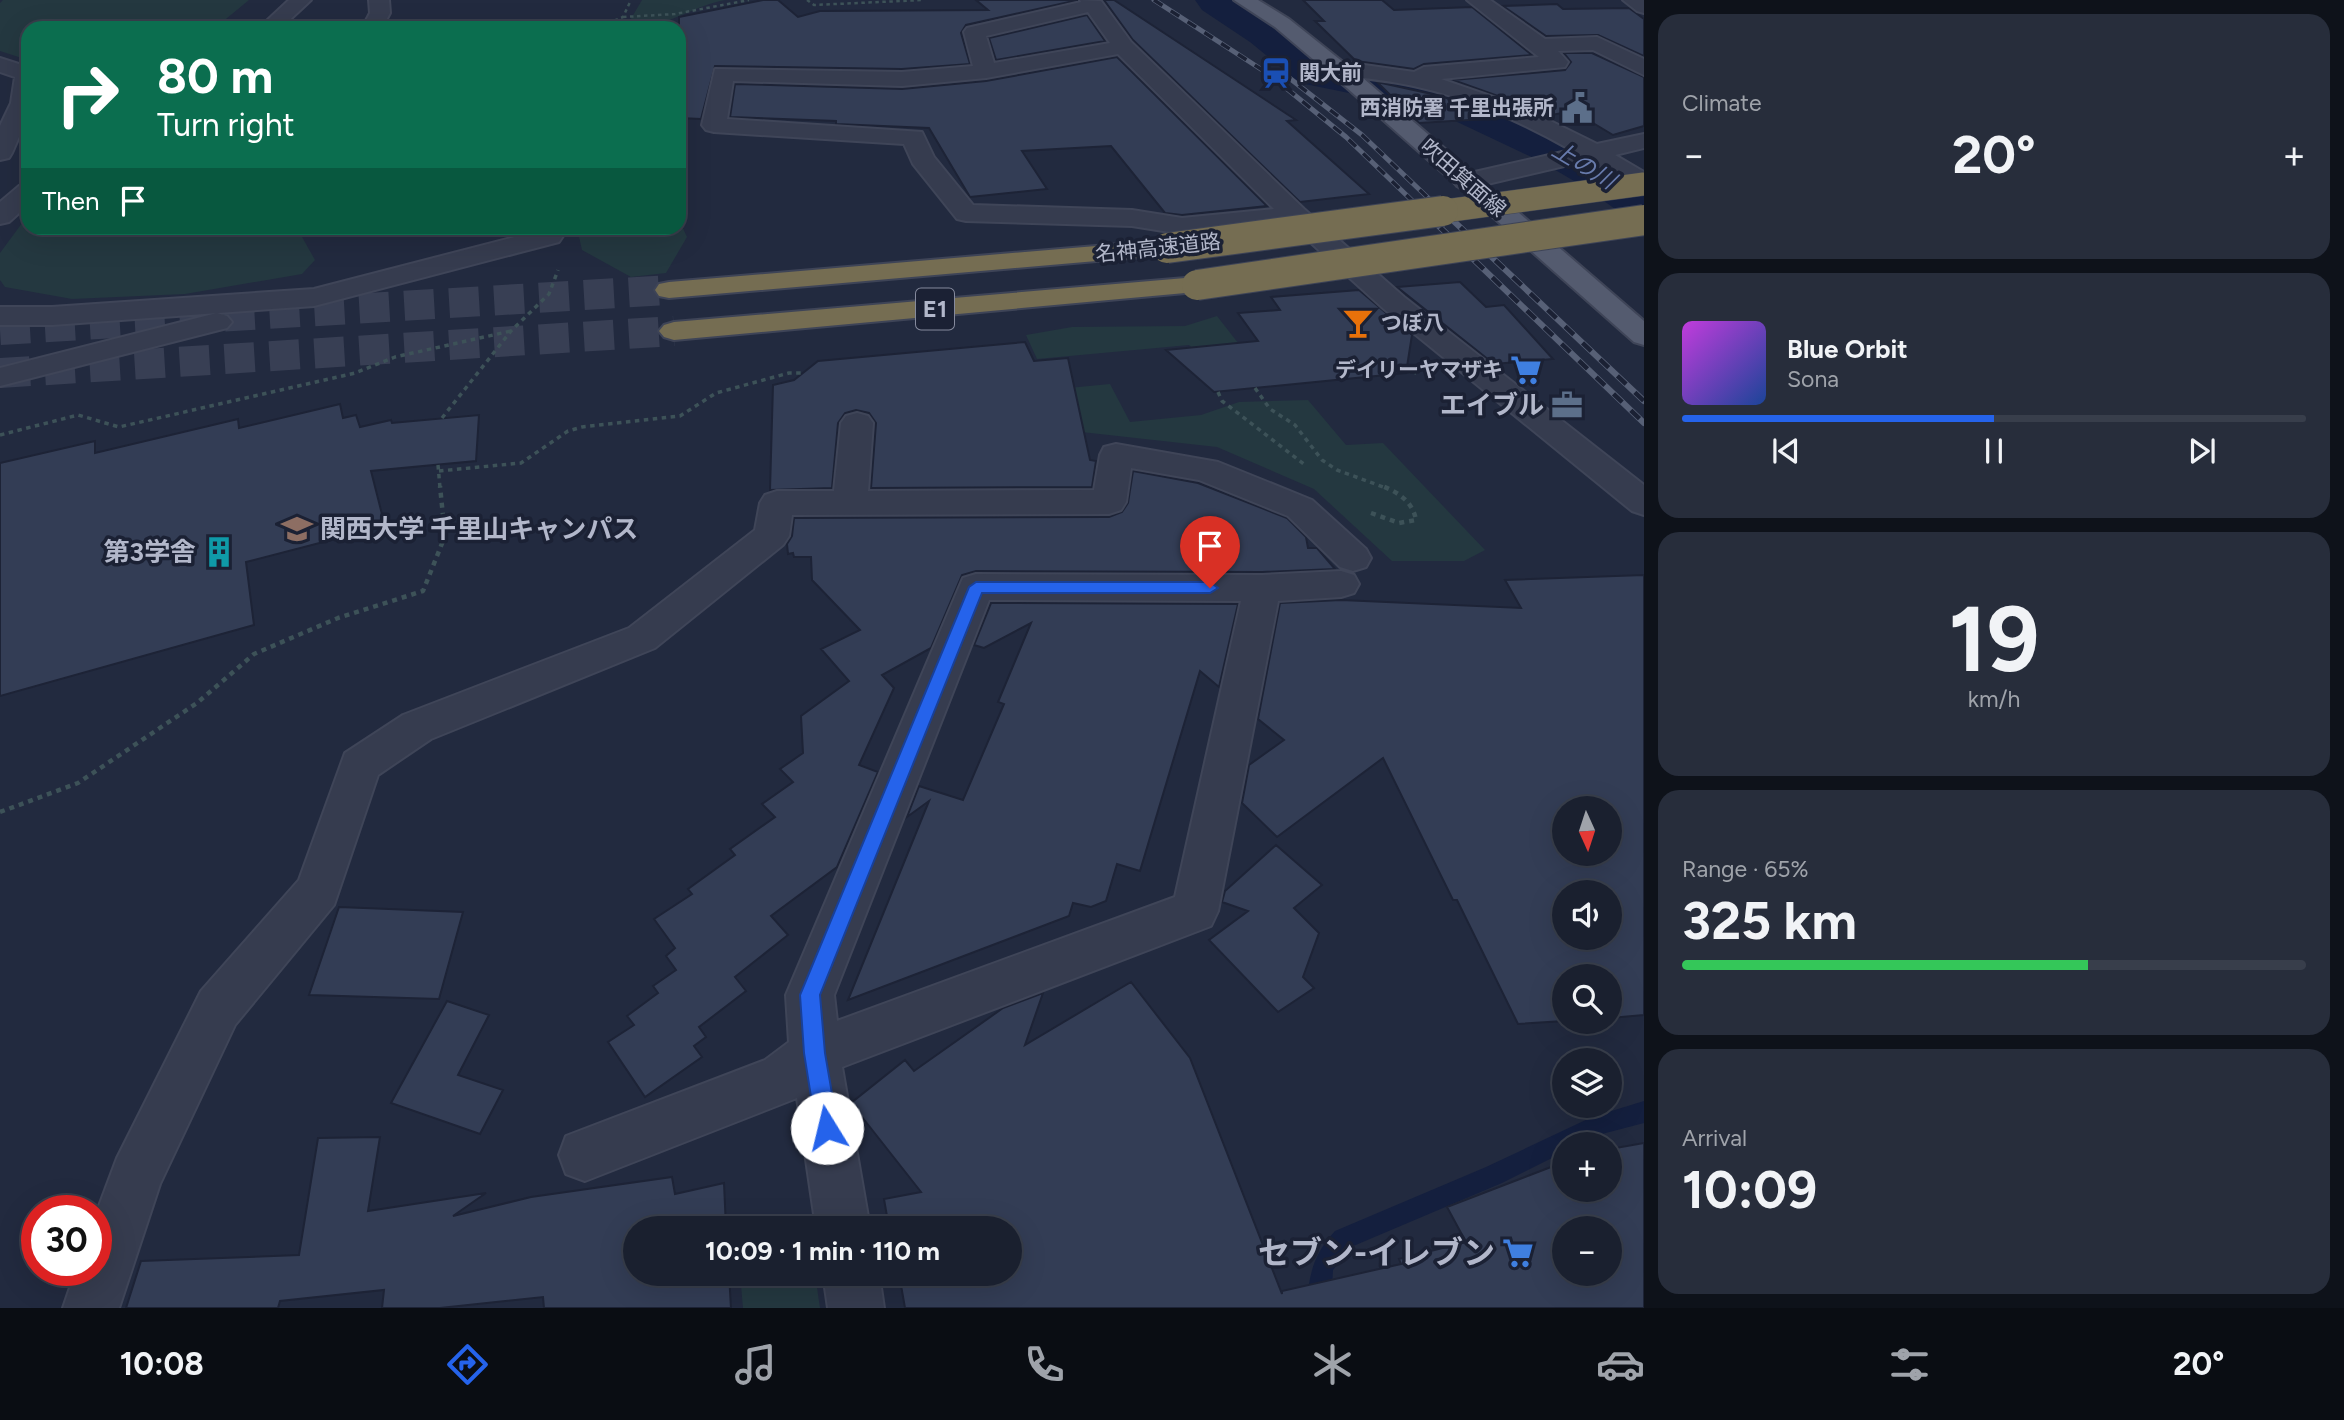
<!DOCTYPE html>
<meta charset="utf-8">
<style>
body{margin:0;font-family:Figtree,"Noto Sans JP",sans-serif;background:#272d3b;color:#f1f3f6;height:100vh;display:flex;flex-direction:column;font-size:26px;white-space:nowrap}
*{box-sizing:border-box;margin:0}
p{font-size:23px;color:#9fa3aa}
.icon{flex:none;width:38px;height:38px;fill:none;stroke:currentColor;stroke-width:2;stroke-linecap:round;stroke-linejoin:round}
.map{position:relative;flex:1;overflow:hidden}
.side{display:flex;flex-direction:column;gap:14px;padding:14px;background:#0e121a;width:700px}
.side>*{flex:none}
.hud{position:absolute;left:21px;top:21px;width:665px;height:214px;border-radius:21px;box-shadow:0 7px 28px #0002,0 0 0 2px #383e4b;background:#0b6e4f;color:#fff;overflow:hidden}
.needle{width:46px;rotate:177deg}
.controls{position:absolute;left:1552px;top:796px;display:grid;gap:14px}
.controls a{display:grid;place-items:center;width:70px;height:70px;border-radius:50%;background:#1a202f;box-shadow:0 7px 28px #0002,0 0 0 2px #383e4b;font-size:35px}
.speed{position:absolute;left:21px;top:1195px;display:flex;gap:14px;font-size:35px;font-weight:700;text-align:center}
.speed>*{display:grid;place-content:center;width:91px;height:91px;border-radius:50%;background:#1a202f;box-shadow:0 7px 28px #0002,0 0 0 2px #383e4b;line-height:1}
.speed .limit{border:10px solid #d22;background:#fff;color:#111}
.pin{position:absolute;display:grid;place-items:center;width:60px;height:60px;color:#fff;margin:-72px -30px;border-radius:50% 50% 50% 0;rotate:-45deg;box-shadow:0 0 7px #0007}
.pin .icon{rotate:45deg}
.me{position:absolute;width:77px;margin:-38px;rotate:351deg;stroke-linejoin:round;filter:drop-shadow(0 0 5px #0008)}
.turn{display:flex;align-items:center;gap:24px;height:147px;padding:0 21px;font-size:32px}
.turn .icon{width:91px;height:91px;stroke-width:2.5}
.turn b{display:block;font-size:49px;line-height:60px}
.then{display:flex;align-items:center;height:66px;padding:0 21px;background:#0003;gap:14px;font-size:26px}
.big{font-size:52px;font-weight:700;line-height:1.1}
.side .tile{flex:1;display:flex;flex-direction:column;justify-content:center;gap:10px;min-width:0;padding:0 24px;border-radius:21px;background:#272d3b}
.side .dial{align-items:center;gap:0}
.dial b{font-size:91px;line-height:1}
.song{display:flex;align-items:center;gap:21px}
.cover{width:84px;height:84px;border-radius:10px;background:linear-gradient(135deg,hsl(290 70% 55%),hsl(220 70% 35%))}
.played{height:7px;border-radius:4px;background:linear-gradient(90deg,#2563eb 50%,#383e4b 50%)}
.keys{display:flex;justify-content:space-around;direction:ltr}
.heat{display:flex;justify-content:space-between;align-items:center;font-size:38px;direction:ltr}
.charge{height:10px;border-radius:5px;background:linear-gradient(90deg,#34c759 65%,#383e4b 0)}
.trip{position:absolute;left:623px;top:1216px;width:399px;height:70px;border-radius:35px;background:#1a202f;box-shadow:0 7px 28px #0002,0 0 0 2px #383e4b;font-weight:700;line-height:70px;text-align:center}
.tabs{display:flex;height:112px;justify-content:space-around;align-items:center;background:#0a0d13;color:#9fa3aa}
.tabs .icon{width:49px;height:49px}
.tabs .current{color:#2563eb}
.tabs b{font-size:32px;color:#f1f3f6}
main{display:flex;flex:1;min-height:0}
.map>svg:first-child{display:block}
</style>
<main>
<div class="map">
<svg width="1644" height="1308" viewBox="0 0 1644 1308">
<rect width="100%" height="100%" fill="#222a3f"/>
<path fill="#243840" d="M3 0H249L215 28H28V60L0 51V3Z
M642 0H725C694 6 669 25 637 28L629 22Z
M28 215V228H297L315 260 302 274 185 294 72 299 5 287 0 280V253Z
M679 220 687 237 666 273 631 277 582 250 577 228H679Z
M1217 316 1249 357 1222 374 1189 345 1037 359 1026 335 1072 327 1185 326Z
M1110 384 1130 422 1201 415 1239 402 1308 400 1346 445 1383 443 1485 550 1464 561H1392L1314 489 1217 447 827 404 995 395Z
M740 1274H815L820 1308H743Z"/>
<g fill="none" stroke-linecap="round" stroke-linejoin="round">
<path fill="#141f3e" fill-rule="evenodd" d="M1644 1101V1123L1602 1134 1580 1144H1564V1152L1502 1183 1351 1247 1333 1270 1331 1308H1307C1308 1277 1313 1254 1335 1231L1486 1167 1592 1117Z"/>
<path fill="#141f3e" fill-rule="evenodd" d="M1195 0H1253L1286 20 1335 59 1404 70 1470 86 1582 137 1644 173V220L1622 214 1586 188 1540 161 1432 110 1300 83 1250 42 1202 10Z"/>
</g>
<path fill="#333d55" stroke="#1d2336" stroke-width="2" fill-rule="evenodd" d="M763 0H778L798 17 820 11 988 10 976 0H1078L966 25 961 33 970 64 902 69 715 66 701 119 679 118V17Z
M1104 0H1114L1296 120 1287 121 1369 194 1300 202 1133 40Z
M1303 0H1382L1394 10 1472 7 1532 55 1424 64 1414 69 1356 61 1315 21H1324Z
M1557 4 1563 9 1629 8 1644 19V56L1598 35 1546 36 1503 6Z
M1087 15 1105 41 996 60 989 38Z
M1564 53H1592L1644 77V126L1613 135 1573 111 1546 116 1523 105 1453 80 1565 70 1571 62Z
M1117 57 1267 206 1182 215 1165 213 1111 146 1022 151 1047 189 970 197 929 128 836 124V121L730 117 735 84 902 89 986 81Z
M1377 82 1441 96 1502 118 1419 123Z
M1460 282 1486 307 1504 305 1553 359 1494 364 1397 287Z
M1359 290 1412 335 1406 373 1214 392 1166 350 1258 341 1238 313 1280 310 1271 297Z
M1025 342 1034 361 1068 358 1090 460 1096 461 1092 487 871 488 876 423 869 413 856 410 845 413 838 423 832 488 770 490 773 385 794 380 818 361Z
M340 404 343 418 356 415 360 427 391 420 392 423 479 415 476 461 371 471 385 526 246 562 254 625 0 696V463L95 441V453L238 419 239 428Z
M1133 471 1198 483 1287 518 1306 537 1308 548H1317L1335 569 1262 572 976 571 962 575 931 648 882 675 894 688 859 765 878 772 837 867 771 916 788 935 735 977 746 991 699 1027 706 1037 694 1046 702 1057 645 1097 608 1042 634 1025 627 1016 658 993 653 986 676 970 666 956 675 948 654 919 692 894 688 889 735 855 730 849 775 817 762 804 793 782 780 769 803 753 801 716 849 681 821 649 860 630 812 580 811 557H794L793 553 788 554 787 544 792 536 794 518 1109 517 1122 512 1128 503Z
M1644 575V1015L1610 1018V976H1564V1021L1518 1024 1457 900H1453L1383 758 1277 837 1242 803 1249 765 1284 740 1258 719 1280 603 1341 600 1521 608 1505 580ZM1564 808H1610V854H1564ZM1564 892H1610V938H1564Z
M991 603 1238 604 1219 687 1200 671 1140 871 1117 864 1106 901 1091 907 1073 903 1069 916 848 1000 929 801 907 817 919 786 963 800 1004 704 998 702 1031 623 984 648 974 645Z
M1276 845 1322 885 1294 908 1319 933 1303 977 1314 988 1278 1012 1209 940 1248 911 1222 902 1225 891Z
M339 907 463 912 439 999 309 995Z
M1131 982 1190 1058 1282 1294V1291L1401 1264 1399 1259 1466 1242 1447 1207 1564 1162V1190H1610V1149L1644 1143V1308H905L899 1274H1010V1228H889L884 1199 921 1192 851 1103 905 1060 914 1071 1003 1008 1043 993 1025 1045ZM1564 1228H1610V1274H1564Z
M447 1001 489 1015 458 1075 503 1090 480 1134 391 1103Z
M380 1137 368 1211 486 1193 453 1216 531 1197 672 1177 675 1194 724 1183 726 1228H635V1274H729L731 1308H544L543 1297 440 1308H382L384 1290 280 1301 278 1308H126L141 1261 299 1255 318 1138Z"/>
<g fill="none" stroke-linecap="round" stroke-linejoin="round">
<path stroke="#383f54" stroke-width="30" stroke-dasharray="30 15" stroke-linecap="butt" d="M0 330 669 290
M0 373 674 331"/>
<defs>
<path id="minor" d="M289 0H311L281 28H259Z
M369 0H389L390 13 382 28H362L370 13Z
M1080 0 1101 1 1131 42 1304 209 1404 297 1644 485V515L1632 511 1384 309 1289 223 1182 234 1132 226 966 221 957 219 913 164 904 144 714 132 706 130 702 125 715 69 902 72 973 66 964 32 967 28 1081 2ZM1088 12 1110 43 994 63 986 36ZM1118 54 1274 209 1182 218 1132 210 973 205 934 157 922 132 727 119 733 81 902 86 986 78Z
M1467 0H1490L1545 39 1597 37 1644 59V75L1593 50 1558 51 1568 62 1565 67 1441 79 1522 107 1597 144 1644 134V148L1615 155 1644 172V191L1635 188 1590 160 1466 189 1457 186 1453 181 1457 176 1571 150C1525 124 1474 100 1422 88 1394 81 1365 78 1336 75L1328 73 1325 68 1328 63 1336 61 1414 72 1424 67 1539 57Z
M1623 0H1644V13L1637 11Z
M0 58 28 67V116L12 153 9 158 0 160V126L11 103 15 77 0 72Z
M28 183V205L9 222 0 224V202L19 186Z
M531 228H557L563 236 559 242 314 306 52 325H0V307H52L314 289 534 232Z
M217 313 227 316 232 322 227 328 0 386V368Z
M857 413 868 416 873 423 868 491 1094 490 1100 455 1104 447 1116 444 1218 462 1312 500 1366 549 1371 558 1366 567 1353 571 1340 567 1288 516 1199 480 1131 468 1126 502 1121 510 1109 514 792 515 789 536 783 545 655 648 431 739 378 775 334 905 235 1025 160 1184 119 1308H63L76 1270H96V1214L117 1158 201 991 299 880 345 753 403 715 629 628 755 530 760 503 765 495 777 491H834L841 423 846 416Z
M1341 571 1354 575 1359 584 1354 593 1341 597 1278 601 1218 911 1211 926 842 1067 870 1228H816L797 1098 585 1181 566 1174 559 1155 566 1136 765 1060 789 1042 786 995 963 578 976 574 1262 575ZM989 600 1241 601 1175 897 837 1021 834 995Z
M823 1274H879L884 1308H828Z"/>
<path id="major" d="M1234 0H1258L1289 19 1363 78 1644 321V345L1634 342 1347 88 1275 27Z"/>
<path id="highway" d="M1167 240 1177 242 1181 248 1177 254 669 298 659 296 655 290 659 284 669 282Z
M1197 277 1207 279 1211 285 1207 291 674 340 664 337 659 331 664 325 674 322Z"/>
</defs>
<use href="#minor" stroke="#3f4558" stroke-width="4"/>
<use href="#major" stroke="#3f4558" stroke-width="4"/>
<use href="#highway" stroke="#3e4457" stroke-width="4"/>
<path stroke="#3d5258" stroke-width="2.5" stroke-dasharray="3.5 3.5" stroke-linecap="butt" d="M807 0 814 5 923 0
M623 17 675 14 749 0
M595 28 623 17 631 0"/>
<path stroke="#3d5258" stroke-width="3.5" stroke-dasharray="4.5 4.5" stroke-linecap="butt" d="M1406 371 1416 373
M1255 388 1270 409 1295 425 1322 460 1337 470 1386 488
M1218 392 1222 401 1305 465
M442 418 511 331 549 294 558 270
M0 435 78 415 119 427 355 373 395 357 511 331
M438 465 440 488
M439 471 521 463 568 431 582 427 680 416 716 393 789 373H803"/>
<path stroke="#3d5258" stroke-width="4.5" stroke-dasharray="5 5" stroke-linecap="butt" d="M1371 513 1399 523 1416 520C1413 502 1398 492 1382 486
M0 812 78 783 197 703 254 654 338 618 423 591 445 536 440 486"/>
<use href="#minor" fill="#363c4f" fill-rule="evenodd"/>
<use href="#major" fill="#545b6f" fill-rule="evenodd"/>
<use href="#highway" fill="#756d52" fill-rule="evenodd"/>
<defs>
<path id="rail-far1" d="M1154 0 1270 75 1346 137 1425 213
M1283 73 1362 135 1444 213"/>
<path id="rail" d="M1423 211 1644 423
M1443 211 1644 401"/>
</defs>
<use href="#rail-far1" stroke="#576076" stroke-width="5"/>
<use href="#rail" stroke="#576076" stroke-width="6"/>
<use href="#rail-far1" stroke="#1b2134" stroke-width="3.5" stroke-dasharray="10" stroke-linecap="butt"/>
<use href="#rail" stroke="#1b2134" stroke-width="4.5" stroke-dasharray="12" stroke-linecap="butt"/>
<defs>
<path id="highway-bridge-far1" d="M1430 213 1644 184"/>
<path id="highway-bridge" d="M1167 248 1443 211
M1197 285 1644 220"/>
</defs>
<use href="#highway-bridge-far1" stroke="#3e4457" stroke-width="24" stroke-linecap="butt"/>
<use href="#highway-bridge" stroke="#3e4457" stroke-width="32" stroke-linecap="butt"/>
<use href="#highway-bridge-far1" stroke="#756d52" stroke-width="23"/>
<use href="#highway-bridge" stroke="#756d52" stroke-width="30"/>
</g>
<path fill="#2563eb" stroke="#184099" stroke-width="2" d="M976 582H1210L1218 588 1210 593H982L820 995 825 1053 838 1128 834 1136 827 1139 819 1136 816 1128 804 1053 800 995 969 587Z"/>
<defs>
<symbol id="station-bare" viewBox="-9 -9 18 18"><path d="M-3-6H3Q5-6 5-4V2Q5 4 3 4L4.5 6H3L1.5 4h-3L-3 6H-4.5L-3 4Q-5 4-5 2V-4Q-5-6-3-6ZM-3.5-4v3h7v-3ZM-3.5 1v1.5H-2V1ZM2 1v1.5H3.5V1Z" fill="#1a4fb4" stroke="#1b2134" stroke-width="2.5" paint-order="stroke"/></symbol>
<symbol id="civic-bare" viewBox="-9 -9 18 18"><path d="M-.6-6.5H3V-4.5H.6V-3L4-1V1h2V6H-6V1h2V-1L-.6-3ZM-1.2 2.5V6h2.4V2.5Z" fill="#5c6f8a" stroke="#1b2134" stroke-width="2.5" paint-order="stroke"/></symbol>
<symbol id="bar-bare" viewBox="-9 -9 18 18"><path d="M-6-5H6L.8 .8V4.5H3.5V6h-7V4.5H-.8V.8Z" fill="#e8710a" stroke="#1b2134" stroke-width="2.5" paint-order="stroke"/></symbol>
<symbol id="supermarket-bare" viewBox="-9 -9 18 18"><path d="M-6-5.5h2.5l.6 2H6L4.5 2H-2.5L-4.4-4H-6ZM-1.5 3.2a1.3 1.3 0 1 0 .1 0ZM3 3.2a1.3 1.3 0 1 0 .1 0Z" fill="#3f7fe0" stroke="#1b2134" stroke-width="2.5" paint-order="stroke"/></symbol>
<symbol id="office-bare" viewBox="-9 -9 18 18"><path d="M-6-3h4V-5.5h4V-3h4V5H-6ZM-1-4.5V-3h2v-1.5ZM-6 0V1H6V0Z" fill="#5c6f8a" stroke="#1b2134" stroke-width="2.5" paint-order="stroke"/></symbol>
<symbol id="university-bare" viewBox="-9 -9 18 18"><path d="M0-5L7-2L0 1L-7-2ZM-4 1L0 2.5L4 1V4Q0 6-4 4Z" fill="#8d6e63" stroke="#1b2134" stroke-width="2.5" paint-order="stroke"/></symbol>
<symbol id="building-bare" viewBox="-9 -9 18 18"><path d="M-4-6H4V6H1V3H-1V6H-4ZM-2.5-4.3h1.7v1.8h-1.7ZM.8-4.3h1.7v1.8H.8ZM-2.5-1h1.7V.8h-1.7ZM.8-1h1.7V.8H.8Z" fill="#0f9aa8" stroke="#1b2134" stroke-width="2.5" paint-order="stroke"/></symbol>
</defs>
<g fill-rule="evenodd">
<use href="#station-bare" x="1254" y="51" width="44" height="44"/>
<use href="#civic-bare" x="1555" y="86" width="44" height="44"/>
<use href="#bar-bare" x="1336" y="301" width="44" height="44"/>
<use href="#supermarket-bare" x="1504" y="348" width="44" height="44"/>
<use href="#office-bare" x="1545" y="383" width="44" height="44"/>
<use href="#university-bare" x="275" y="507" width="44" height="44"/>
<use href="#building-bare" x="197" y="530" width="44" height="44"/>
<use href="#supermarket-bare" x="1496" y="1231" width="44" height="44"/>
</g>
<g text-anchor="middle" stroke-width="7" stroke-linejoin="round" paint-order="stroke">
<g font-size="21" font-weight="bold" fill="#b2b7ca" stroke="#1b2134" text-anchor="start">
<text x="1299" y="80">関大前</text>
<text x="1554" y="115" text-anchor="end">西消防署 千里出張所</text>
<text x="1381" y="330">つぼ八</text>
<text x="1503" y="377" text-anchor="end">デイリーヤマザキ</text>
</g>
<g font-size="21" fill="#b2b7ca" stroke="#1b2134">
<text transform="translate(1463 178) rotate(41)" y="7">吹田箕面線</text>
<text transform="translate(1158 248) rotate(-6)" y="7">名神高速道路</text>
</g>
<g font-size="23" font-style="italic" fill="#687bac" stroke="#1b2134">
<text transform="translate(1584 165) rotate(31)" y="8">上の川</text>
</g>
<rect fill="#1b2134" stroke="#858a9d" stroke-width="2" x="916" y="288.5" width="38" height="41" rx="5"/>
<g font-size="24" font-weight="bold" fill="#b2b7ca">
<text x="935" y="317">E1</text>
</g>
<g font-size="26" font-weight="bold" fill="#b2b7ca" stroke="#1b2134" text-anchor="end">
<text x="1544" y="414">エイブル</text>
<text x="320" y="538" text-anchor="start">関西大学 千里山キャンパス</text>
<text x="196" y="561">第3学舎</text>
</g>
<g font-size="32" font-weight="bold" fill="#b2b7ca" stroke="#1b2134" text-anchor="end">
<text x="1495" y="1264">セブン-イレブン</text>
</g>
</g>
</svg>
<div class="controls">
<a><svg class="needle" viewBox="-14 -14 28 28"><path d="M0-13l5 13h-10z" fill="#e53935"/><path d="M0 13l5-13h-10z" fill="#9fa3aa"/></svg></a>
<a><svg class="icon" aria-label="sound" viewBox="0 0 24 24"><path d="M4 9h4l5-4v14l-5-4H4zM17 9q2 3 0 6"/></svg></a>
<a><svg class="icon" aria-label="search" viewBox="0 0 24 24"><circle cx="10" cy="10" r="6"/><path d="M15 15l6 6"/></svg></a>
<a><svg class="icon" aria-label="layers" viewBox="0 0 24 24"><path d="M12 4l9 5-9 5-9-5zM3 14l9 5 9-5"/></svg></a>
<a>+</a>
<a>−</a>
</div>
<div class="speed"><div class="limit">30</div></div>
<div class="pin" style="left:1210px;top:588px;background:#d93025"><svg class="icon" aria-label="arrive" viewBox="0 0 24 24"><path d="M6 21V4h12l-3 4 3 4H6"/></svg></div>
<svg class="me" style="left:827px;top:1128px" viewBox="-20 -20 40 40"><circle r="19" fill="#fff"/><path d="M0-13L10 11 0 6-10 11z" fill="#2563eb"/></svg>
<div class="trip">10:09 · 1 min · 110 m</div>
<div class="hud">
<div class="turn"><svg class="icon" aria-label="right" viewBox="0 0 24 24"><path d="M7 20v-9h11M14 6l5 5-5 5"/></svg><div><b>80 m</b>Turn right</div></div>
<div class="then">Then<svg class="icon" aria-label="arrive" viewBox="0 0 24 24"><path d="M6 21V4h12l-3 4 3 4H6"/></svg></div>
</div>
</div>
<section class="side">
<div class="tile"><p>Climate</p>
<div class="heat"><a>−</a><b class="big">20°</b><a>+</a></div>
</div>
<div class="tile">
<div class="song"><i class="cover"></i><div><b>Blue Orbit</b><p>Sona</p></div></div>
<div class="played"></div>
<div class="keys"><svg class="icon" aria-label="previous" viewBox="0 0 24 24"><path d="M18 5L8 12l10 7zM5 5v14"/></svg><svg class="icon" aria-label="pause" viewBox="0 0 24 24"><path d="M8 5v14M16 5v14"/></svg><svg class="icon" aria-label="next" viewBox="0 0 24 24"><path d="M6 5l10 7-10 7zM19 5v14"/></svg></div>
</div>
<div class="tile dial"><b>19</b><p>km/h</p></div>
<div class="tile"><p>Range · 65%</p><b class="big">325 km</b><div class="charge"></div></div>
<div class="tile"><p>Arrival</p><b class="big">10:09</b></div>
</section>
</main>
<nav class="tabs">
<b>10:08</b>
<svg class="icon current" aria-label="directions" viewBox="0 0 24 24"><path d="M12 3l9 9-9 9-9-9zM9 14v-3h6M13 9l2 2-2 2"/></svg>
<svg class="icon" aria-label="music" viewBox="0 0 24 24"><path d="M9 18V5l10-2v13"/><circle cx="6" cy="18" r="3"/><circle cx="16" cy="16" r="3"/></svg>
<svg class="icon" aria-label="phone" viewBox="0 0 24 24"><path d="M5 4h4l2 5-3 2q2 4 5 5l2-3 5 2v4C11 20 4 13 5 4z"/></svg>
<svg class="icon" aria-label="climate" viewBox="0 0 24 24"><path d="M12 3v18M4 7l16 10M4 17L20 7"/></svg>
<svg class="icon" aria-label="car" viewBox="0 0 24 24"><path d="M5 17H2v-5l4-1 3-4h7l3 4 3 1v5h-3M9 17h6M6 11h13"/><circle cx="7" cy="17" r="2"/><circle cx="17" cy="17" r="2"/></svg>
<svg class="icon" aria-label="filters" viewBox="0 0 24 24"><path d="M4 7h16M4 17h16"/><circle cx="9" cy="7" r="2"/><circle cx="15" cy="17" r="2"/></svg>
<b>20°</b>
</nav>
